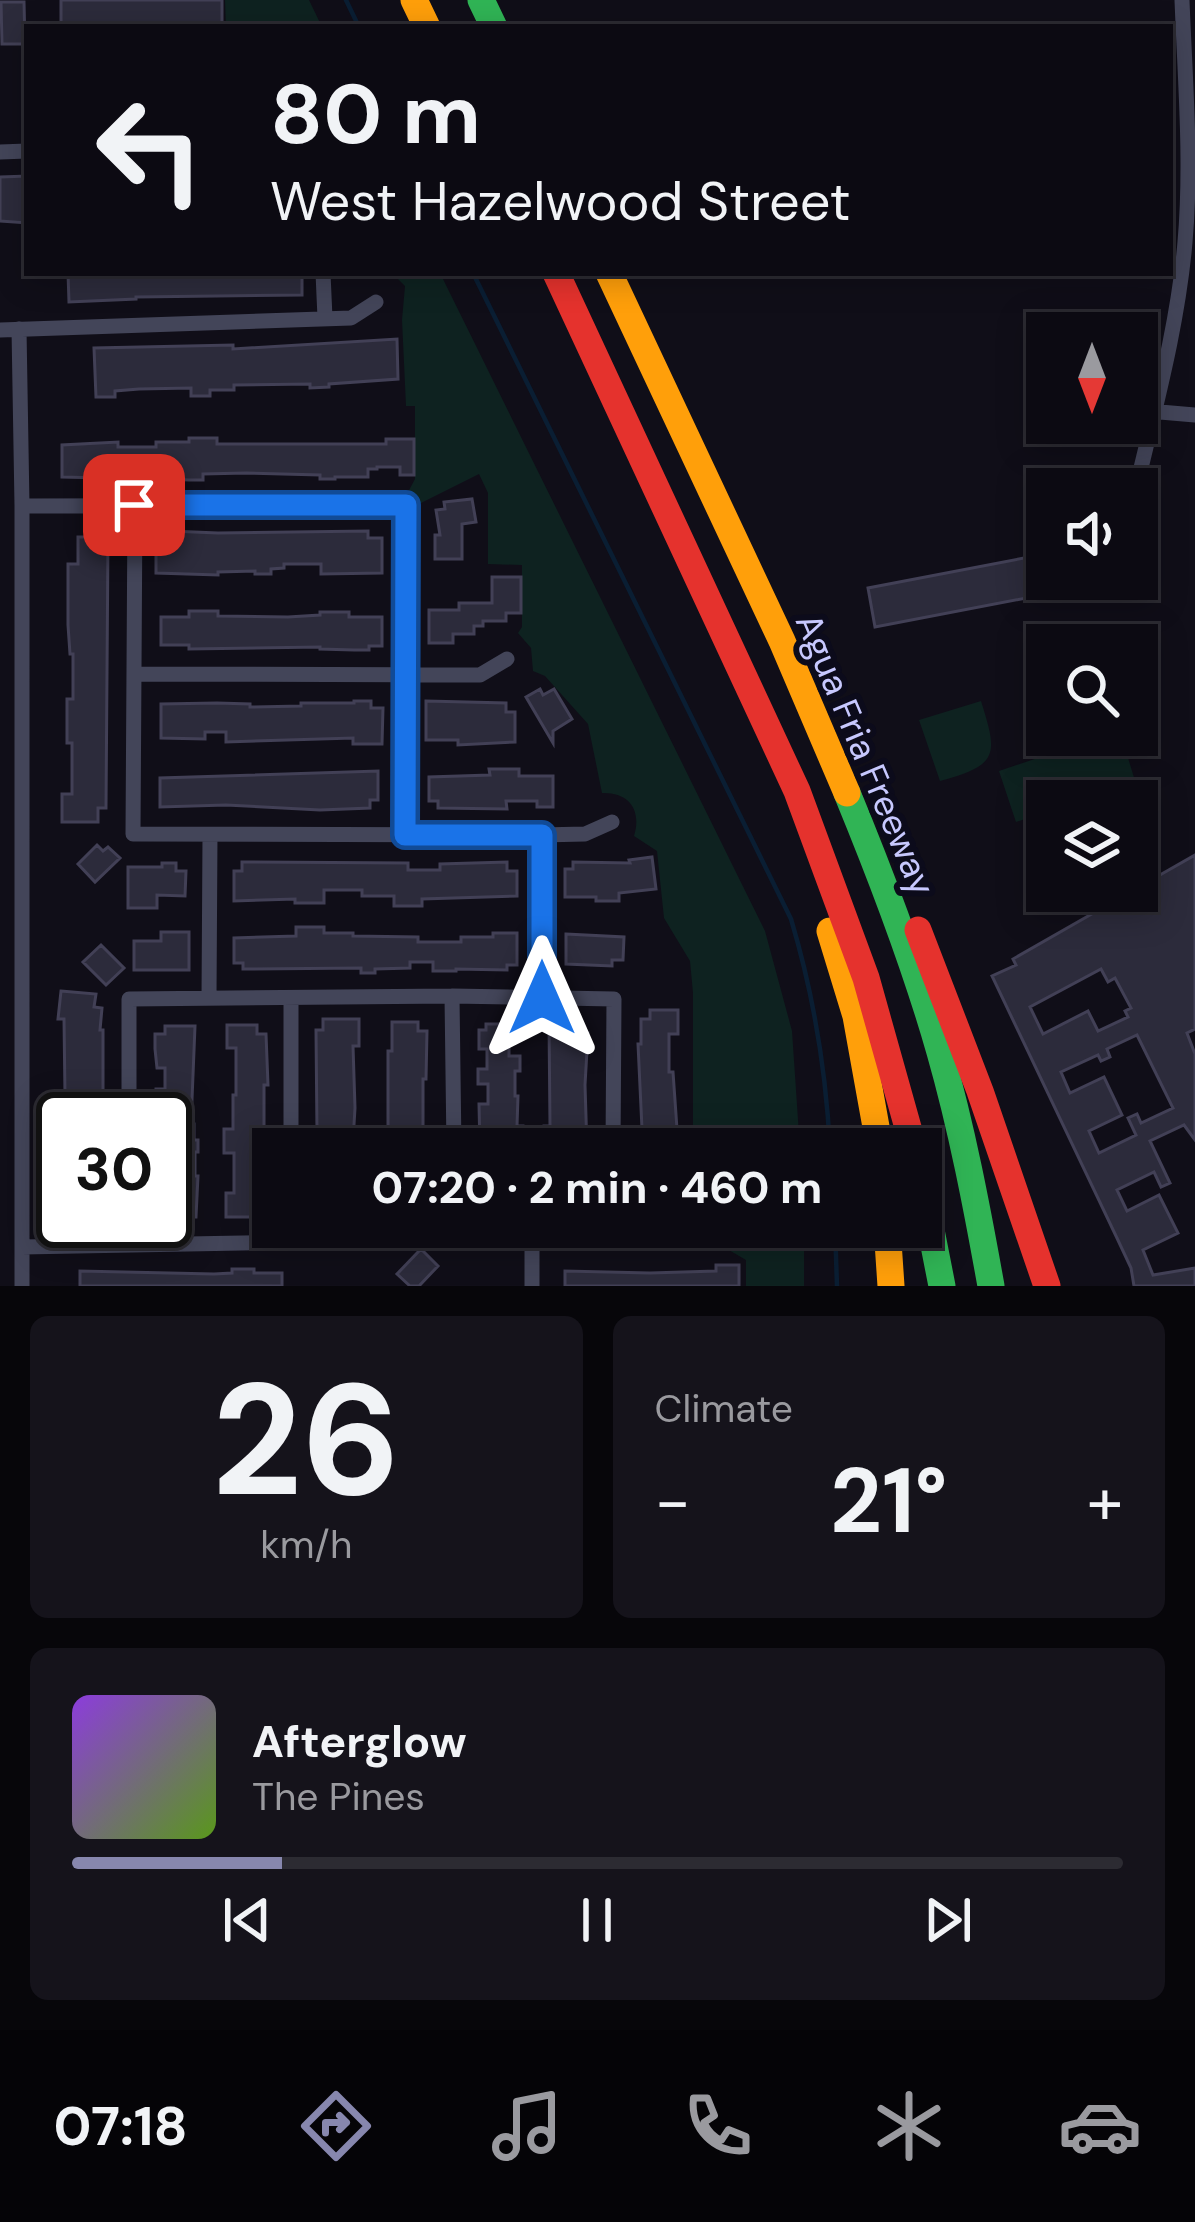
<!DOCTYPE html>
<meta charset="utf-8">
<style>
body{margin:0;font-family:"DM Sans",sans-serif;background:#15131b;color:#f1f3f6;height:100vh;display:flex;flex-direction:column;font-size:45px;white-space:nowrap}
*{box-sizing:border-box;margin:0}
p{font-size:39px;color:#9a9a9f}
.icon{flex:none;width:66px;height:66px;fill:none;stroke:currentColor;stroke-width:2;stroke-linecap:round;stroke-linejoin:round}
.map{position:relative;height:1286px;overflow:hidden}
.side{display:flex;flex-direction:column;gap:30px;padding:30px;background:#07060a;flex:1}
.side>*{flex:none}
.top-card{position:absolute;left:24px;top:24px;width:1149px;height:252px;border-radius:0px;box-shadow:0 6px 30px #0003,0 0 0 3px #2c2b32;background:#0c0a12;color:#f1f3f6;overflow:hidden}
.needle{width:78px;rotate:180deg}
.tools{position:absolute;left:1026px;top:312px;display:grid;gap:24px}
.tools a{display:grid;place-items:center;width:132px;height:132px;border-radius:0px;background:#0c0a12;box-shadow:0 6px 30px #0003,0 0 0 3px #2c2b32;font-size:60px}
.speed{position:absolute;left:36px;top:1092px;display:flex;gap:24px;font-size:60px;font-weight:700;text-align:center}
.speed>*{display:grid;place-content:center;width:156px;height:156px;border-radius:50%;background:#0c0a12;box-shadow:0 6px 30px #0003,0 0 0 3px #2c2b32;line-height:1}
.speed .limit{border:6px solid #111;border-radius:18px;background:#fff;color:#111}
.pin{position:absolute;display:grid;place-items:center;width:102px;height:102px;color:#fff;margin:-51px;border-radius:24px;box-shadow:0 6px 18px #0006}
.me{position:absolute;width:132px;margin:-66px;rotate:0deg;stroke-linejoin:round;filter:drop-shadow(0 0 9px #0008)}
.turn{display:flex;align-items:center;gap:42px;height:252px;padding:0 48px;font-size:54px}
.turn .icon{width:156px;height:156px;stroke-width:2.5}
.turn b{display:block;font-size:84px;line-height:102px}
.big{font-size:90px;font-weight:700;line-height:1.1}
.side .card{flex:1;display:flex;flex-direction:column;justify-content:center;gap:18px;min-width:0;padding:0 42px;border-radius:18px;background:#15131b}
.side .dial{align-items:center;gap:0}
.dial b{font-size:156px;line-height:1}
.song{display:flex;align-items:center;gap:36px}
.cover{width:144px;height:144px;border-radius:18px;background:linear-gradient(135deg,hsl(270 70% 55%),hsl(90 70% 35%))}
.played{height:12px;border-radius:6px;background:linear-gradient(90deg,#8787ae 20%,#2c2b32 20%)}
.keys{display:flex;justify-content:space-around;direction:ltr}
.heat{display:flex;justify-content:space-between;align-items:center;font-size:66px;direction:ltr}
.side .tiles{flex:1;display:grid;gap:30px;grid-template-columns:1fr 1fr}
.card:last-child{grid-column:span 2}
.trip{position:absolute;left:252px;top:1128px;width:690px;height:120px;border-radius:0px;background:#0c0a12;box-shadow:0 6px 30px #0003,0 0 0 3px #2c2b32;font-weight:700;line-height:120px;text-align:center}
.tabs{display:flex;height:192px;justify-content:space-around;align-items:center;background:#050407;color:#9a9a9f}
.tabs .icon{width:84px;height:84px}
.tabs .selected{color:#8787ae}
.tabs b{font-size:54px;color:#f1f3f6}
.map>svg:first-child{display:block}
</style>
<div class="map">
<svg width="1195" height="1286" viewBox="0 0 1195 1286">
<rect width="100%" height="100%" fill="#100e18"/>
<path fill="#0e2220" d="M225 0H309L322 27H226Z
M392 273H440L765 931 792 1031 800 1149H729V1134L693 1135V993L690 961 664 918 657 851 634 836C642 810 629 792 602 793L588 724 545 676 533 671 531 648 518 633 522 627V565L488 564V493L479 474 419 504 407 494 415 479V406H406L402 320 405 286Z
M981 701C998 755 999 765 940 781L919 720Z
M1106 735H1121L1136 784 1082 801H1047V812L1016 822 999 771Z
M725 1227H804V1286H746V1260L722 1246Z"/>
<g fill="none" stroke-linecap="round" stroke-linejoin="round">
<path stroke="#0a1e33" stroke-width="4.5" d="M346 0 359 27
M473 273 791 919C814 996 826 1070 830 1149
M835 1227 837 1286"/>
</g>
<path fill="#2c2b3b" stroke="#424056" stroke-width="3" fill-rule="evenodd" d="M61 0H222V27H61Z
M1 2H24L25 44H2Z
M27 176V223L0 221V177Z
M68 273H302V295L136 297V299L69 302Z
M397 339 398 379 329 384V387L310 388V384L234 385V390H210V396H191V388L139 389 115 391V397H96L94 348 233 345V349Z
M189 438H217V444H386V439H414V475H400V467H377V469H368V477H335V479H320V475L246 473 203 474V480H189L168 479V470H145V479L62 477V445L118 442V447H156V442H189Z
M472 499 476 522 462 524V559H435V535H440L436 510 445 509 444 502Z
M170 531 218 533 368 531V538H382V573L321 574V564H284V568L271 569V574H255V571L218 572V575L156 573V540H170Z
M78 537H108L106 808H98V822H62V794H72V743H67V699H73V654H70L68 625V564H78Z
M1045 554 1047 579H1049L1052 593 875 627 868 588Z
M492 577H521V613H506V621H483V626H474V634H453V643H429V610H459V603H492Z
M189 611H218V616L288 617 320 615V612H349V617H382V646H369V650H354L320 649V647L189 649V645H161V617H189Z
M540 689 543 695 554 689 572 719 553 731V743L526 697Z
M354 701H371V708H383L382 744H353V738L226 742V732H205V739L161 738V704L217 703 250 704V707L301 706V703H354Z
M426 701 506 703V712H515V742L458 745V740H426Z
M489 769H519V776H553V807H537V801H506L507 809 438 808V801H429V777L490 775Z
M378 771V800H370V808L320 810 226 805 160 807V778Z
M97 845 103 851 108 847 120 858 95 882 78 864Z
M1195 855V1029L1187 1033 1195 1054V1140L1184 1125 1150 1141 1170 1183 1161 1187 1154 1172 1117 1190 1127 1211 1159 1195 1178 1233 1143 1250 1153 1275 1195 1268V1286H1134L1131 1268 1116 1236 992 976 1016 965 1013 959 1132 891H1137V888ZM1101 969 1108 982 1115 978 1131 1008 1125 1011 1128 1017 1098 1031 1088 1011 1043 1034 1030 1007ZM1137 1035 1173 1108 1141 1123 1137 1114 1128 1118 1136 1135 1099 1153 1089 1131 1122 1115 1104 1077 1070 1093 1061 1072 1098 1055 1101 1061 1110 1057 1107 1049Z
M652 857 656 889 619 893V901H596V897H565V869H573V862L630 863 629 860Z
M242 862 408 863V870H440V864L507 862V871H517V896L422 899V906H394V896H362V890H324V903H295V899L234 901V871H242Z
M162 863H176V871H186L185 896 157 895V908H128V867H162Z
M296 927H324V933H353V936L418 937V942H461V937H493V933H517V965H507V970L456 969V971H433V962H410V968L375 969V973H361V968L243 969V963H234V938L296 936Z
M161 932H189V970H134V941H161Z
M566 934 624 937 623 960H612V966L566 964Z
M101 945 124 968 106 985 83 962Z
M61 991 96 994 94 1007 102 1008 100 1030H103V1119H59V1096H65L64 1019H58Z
M650 1010H678V1034H669V1072H673L677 1129H642L638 1044H641V1019H650Z
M323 1019H359V1046H353L355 1108 353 1141H327V1132H317L316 1030H323Z
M549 1021H579V1033H588L585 1085 587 1149H544V1126H550Z
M392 1022H418V1031H427L426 1079H423V1130H426V1145H388V1051H392Z
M486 1024H515V1035H509V1056H520V1071H515V1096H518L517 1126H523V1149H480L479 1104H488V1084H478V1069H487V1049H479V1030H486Z
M227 1025H257V1034H266L268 1085H264V1153H261L266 1208H256V1217H226V1193H234V1153H224V1129H233V1095H236V1048H227Z
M165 1026H195L191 1124H194V1140H198V1152H195V1176H198L196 1217H165V1113H163V1104H156V1089H165V1068H157L155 1049V1034H165Z
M421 1249 438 1266 419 1286H410L397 1274Z
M716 1265H739V1286H565V1271L650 1273 716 1271Z
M232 1269H254V1273H282V1286H80V1271L214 1274 232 1273Z"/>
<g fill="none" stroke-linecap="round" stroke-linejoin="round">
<path stroke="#434559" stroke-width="15" d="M0 152 27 151
M323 273 325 318
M19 329 22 506V1286
M0 330 351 318 376 302
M1137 405 1160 412 1195 415
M1136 489C1155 408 1178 325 1185 242 1192 162 1185 80 1182 0
M135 505 133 834 541 835 585 834 612 822
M22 506 406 505 405 835
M1090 584 1096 579
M134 674 480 675 507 659
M541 835 542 998
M452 996 454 1149
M209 997 210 835
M129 1119V999L452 996 614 999 613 1149
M291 1149V998
M129 1221V1244
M456 1227V1243L676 1240 701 1227
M22 1247 291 1242V1227
M532 1286V1242"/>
<path stroke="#30b455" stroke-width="27" d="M481 0 494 27
M847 793C882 878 915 964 940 1052 962 1129 977 1208 991 1286
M921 1179 942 1286"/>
<path stroke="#ff9f0a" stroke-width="27" d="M414 0 427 27
M609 273 782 641 847 793
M830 931 856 1016 880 1149
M887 1227 891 1286"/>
<path stroke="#e5322d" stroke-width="27" d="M556 273 797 791 866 978 914 1149
M918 930 980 1091 1047 1286"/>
</g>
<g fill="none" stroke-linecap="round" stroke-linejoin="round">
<defs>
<path id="route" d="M134 505H406L405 835H542V998"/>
</defs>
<use href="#route" stroke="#114b97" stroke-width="30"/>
<use href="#route" stroke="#1a73e8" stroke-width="21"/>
</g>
<g text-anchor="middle" stroke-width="12" stroke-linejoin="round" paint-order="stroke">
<g font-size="36" fill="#c7c8fe" stroke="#0c0b1b">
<text transform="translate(866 754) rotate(67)" y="13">Agua Fria Freeway</text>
</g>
</g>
</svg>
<div class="tools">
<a><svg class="needle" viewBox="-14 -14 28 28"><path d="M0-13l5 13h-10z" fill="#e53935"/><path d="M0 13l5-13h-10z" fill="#9a9a9f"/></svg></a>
<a><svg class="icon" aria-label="sound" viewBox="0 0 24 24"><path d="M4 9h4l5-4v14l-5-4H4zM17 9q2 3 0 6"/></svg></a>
<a><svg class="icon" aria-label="search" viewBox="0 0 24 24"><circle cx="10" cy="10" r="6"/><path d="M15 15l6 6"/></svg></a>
<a><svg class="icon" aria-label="layers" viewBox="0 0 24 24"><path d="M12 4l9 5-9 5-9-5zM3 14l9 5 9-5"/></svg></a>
</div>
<div class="speed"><div class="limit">30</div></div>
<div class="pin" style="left:134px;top:505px;background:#d93025"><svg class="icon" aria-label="arrive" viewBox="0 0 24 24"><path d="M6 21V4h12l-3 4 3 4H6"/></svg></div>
<svg class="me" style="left:542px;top:998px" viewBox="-20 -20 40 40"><path d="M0-17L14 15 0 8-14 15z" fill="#1a73e8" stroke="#fff" stroke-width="4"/></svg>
<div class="trip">07:20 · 2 min · 460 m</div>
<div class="top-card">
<div class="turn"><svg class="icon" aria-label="left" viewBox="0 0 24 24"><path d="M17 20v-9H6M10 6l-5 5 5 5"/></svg><div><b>80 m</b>West Hazelwood Street</div></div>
</div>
</div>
<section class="side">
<div class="tiles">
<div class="card dial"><b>26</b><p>km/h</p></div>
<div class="card"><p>Climate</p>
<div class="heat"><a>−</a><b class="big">21°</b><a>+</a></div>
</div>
<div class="card">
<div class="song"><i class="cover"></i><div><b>Afterglow</b><p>The Pines</p></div></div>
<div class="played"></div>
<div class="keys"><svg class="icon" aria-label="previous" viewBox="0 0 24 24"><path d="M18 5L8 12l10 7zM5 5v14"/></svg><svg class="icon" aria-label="pause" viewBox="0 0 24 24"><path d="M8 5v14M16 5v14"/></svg><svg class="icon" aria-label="next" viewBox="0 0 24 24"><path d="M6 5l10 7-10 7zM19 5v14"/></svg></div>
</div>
</div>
</section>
<nav class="tabs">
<b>07:18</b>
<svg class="icon selected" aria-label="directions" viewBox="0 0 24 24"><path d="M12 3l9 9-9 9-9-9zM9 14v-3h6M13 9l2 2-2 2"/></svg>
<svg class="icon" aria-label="music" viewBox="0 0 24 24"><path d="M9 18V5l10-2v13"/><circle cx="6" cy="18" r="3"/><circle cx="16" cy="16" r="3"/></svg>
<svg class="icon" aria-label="phone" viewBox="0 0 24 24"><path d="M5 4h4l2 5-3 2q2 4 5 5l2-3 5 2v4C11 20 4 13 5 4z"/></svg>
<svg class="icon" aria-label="climate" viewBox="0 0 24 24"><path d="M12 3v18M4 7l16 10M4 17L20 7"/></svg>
<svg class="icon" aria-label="car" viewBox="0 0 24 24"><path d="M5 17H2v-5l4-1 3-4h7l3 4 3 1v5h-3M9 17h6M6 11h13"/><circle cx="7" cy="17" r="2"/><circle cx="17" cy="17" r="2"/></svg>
</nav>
